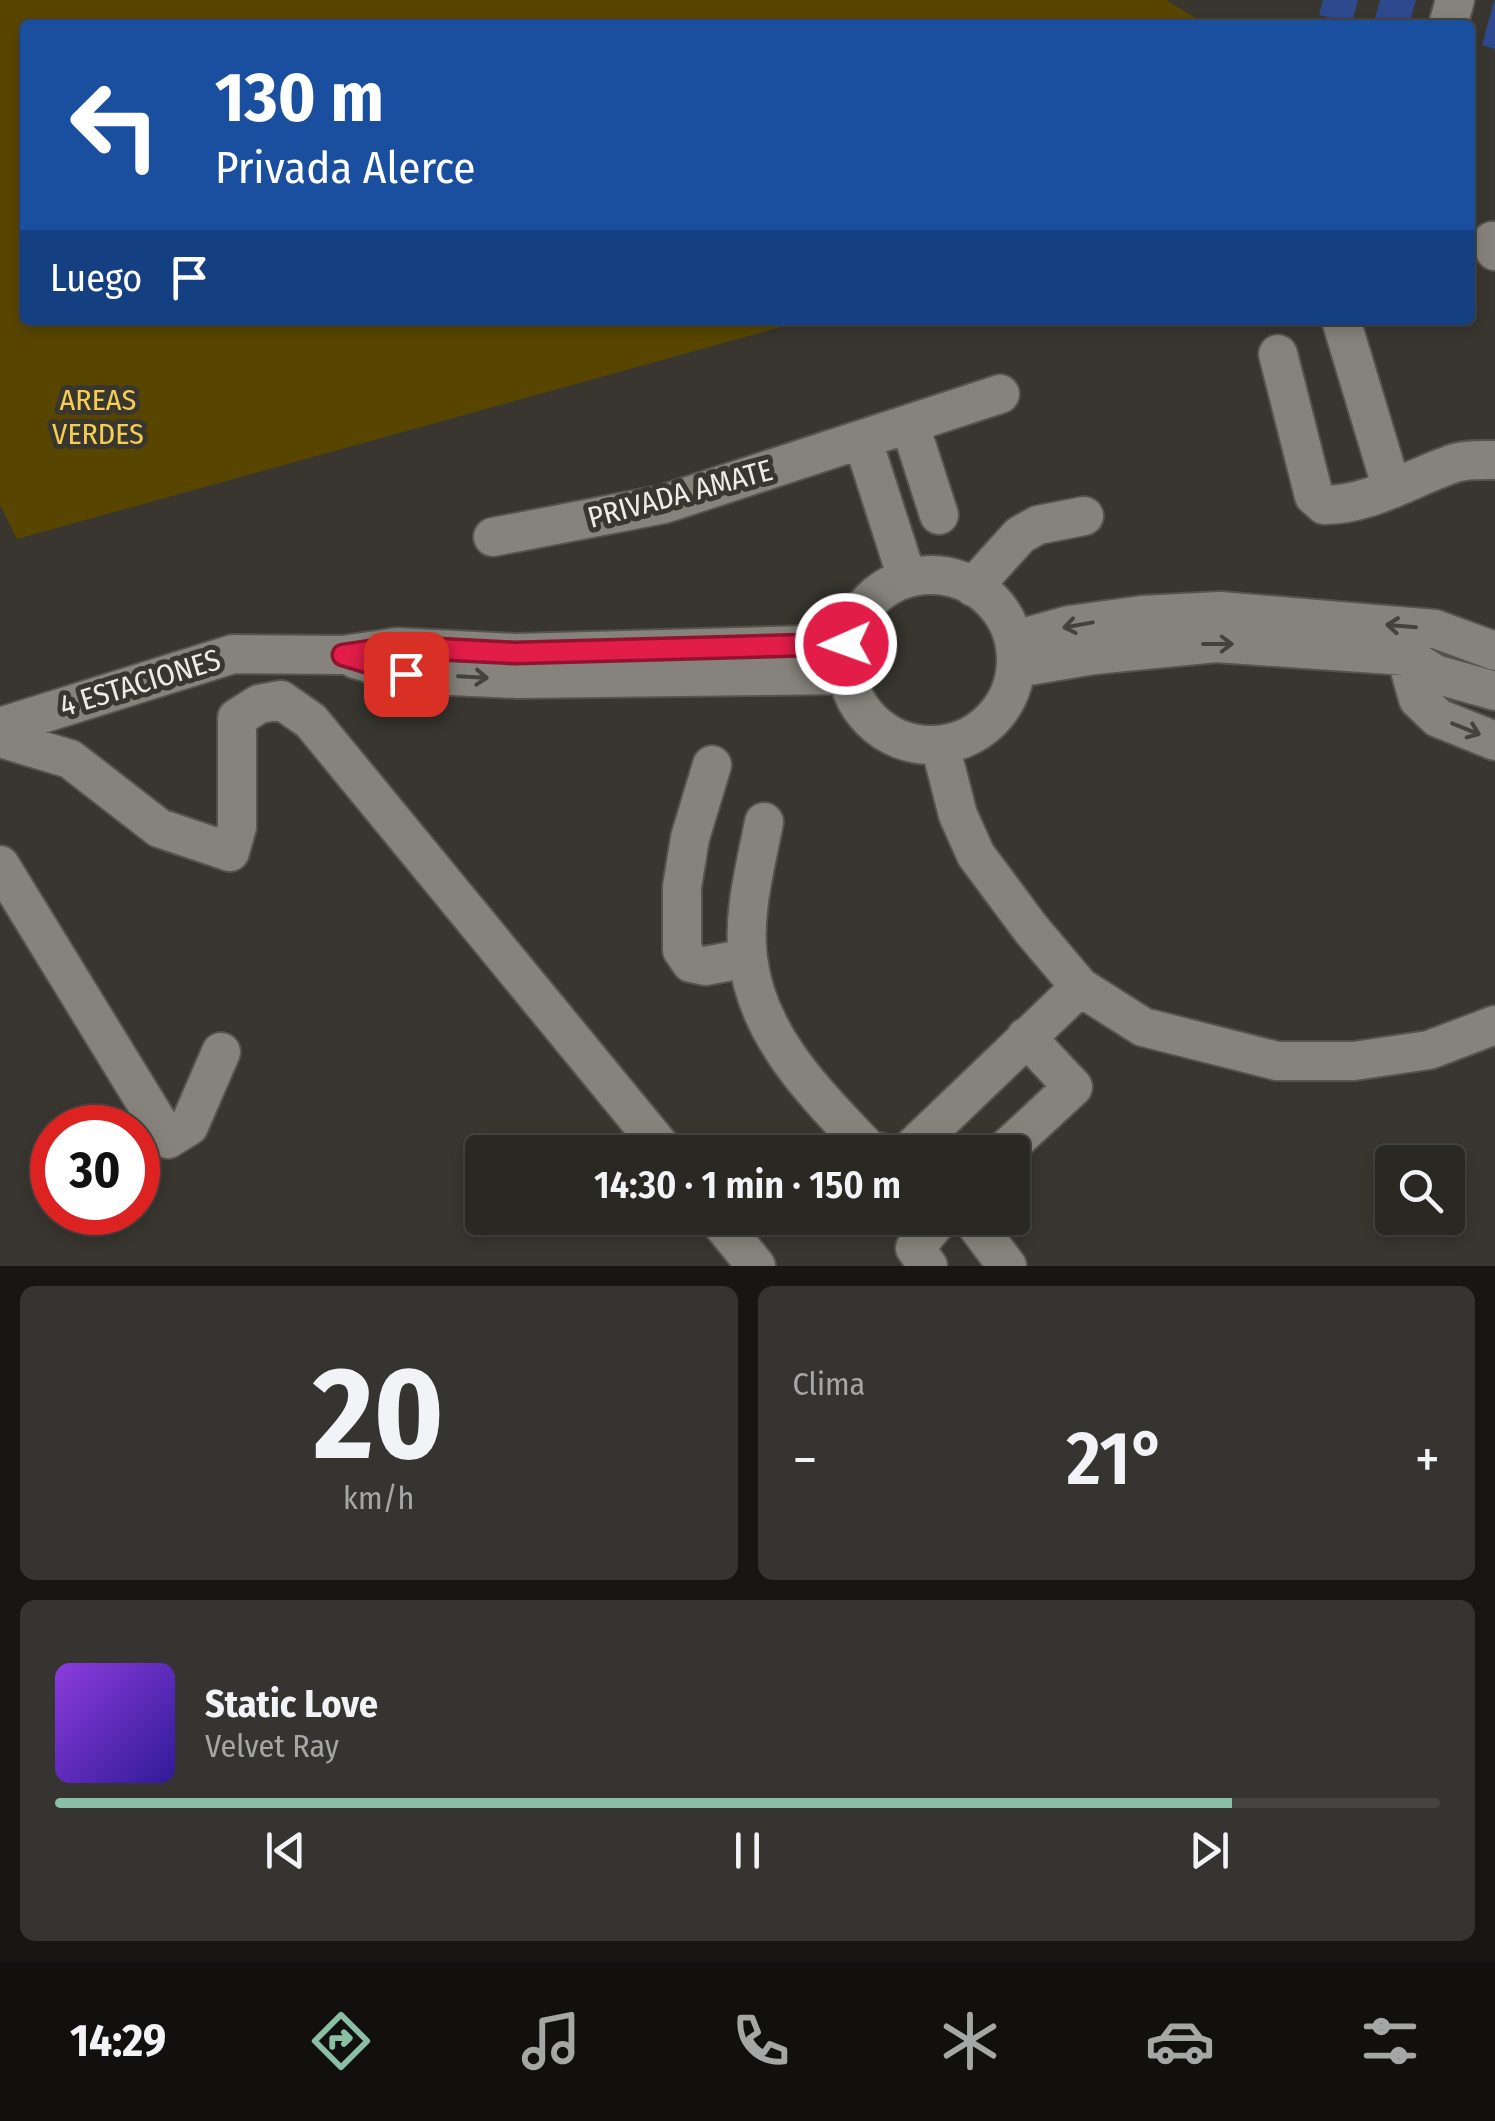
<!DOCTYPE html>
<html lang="es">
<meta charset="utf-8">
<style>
body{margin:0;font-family:"Fira Sans Condensed",sans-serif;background:#363430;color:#f1f3f6;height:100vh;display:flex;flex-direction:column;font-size:38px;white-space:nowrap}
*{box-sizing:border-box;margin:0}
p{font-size:32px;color:#a5a6a6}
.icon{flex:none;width:55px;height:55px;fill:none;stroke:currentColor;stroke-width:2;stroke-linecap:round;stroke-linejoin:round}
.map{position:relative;height:1266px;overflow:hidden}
.side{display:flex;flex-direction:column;gap:20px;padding:20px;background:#171613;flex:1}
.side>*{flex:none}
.hud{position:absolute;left:20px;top:20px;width:1455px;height:305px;border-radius:10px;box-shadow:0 5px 15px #0003,0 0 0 2px #464441;background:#1a4fa0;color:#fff;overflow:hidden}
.tools{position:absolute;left:1375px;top:1145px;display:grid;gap:20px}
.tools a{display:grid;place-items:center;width:90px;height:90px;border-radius:10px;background:#2a2823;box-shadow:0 5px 15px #0003,0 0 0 2px #464441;font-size:50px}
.speed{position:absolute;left:30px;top:1105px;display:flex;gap:20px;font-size:50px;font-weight:700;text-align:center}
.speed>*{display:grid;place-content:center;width:130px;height:130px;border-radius:50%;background:#2a2823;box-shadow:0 5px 15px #0003,0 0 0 2px #464441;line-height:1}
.speed .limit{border:15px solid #d22;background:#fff;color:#111}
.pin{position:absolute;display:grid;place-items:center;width:85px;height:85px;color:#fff;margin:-42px;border-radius:20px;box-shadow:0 5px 15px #0006}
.me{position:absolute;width:110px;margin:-55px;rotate:268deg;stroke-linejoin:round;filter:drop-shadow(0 0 8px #0008)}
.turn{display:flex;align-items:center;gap:35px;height:210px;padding:0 30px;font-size:45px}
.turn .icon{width:130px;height:130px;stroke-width:2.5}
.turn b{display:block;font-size:70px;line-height:85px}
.then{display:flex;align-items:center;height:95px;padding:0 30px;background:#0003;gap:20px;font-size:38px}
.big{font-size:75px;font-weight:600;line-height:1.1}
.side .widget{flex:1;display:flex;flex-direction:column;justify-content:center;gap:15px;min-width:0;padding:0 35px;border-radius:15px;background:#363430}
.side .dial{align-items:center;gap:0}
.dial b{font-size:130px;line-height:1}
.song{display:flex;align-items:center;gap:30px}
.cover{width:120px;height:120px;border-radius:15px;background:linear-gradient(135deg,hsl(270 70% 55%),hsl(250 70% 35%))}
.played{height:10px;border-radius:5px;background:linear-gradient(90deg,#8abfa5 85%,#464441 85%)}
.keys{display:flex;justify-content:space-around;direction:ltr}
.heat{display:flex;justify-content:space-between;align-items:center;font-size:55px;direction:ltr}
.side .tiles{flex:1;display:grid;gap:20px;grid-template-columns:1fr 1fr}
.widget:last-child{grid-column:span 2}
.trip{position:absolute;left:465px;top:1135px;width:565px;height:100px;border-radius:10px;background:#2a2823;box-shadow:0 5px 15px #0003,0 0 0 2px #464441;font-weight:600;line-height:100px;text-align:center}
.tabs{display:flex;height:160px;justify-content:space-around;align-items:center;background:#11100e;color:#a5a6a6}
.tabs .icon{width:70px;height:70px}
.tabs .on{color:#8abfa5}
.tabs b{font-size:45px;color:#f1f3f6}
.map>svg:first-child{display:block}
</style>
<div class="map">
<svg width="1495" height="1266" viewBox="0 0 1495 1266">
<rect width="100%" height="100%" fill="#38362f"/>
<path fill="#584600" d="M0 0H1166L1207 25H25V320H806L17 539 0 505Z"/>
<path fill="#2f498e" d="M1323 0H1358L1352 23 1319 15Z
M1380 0H1416L1409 25H1373Z
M1494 1H1495V49L1482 45Z"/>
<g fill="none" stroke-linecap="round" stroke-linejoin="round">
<defs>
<path id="minor" d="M1448 25 1455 0
M1492 241 1495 251
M1341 320 1392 489
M1278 354 1314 496 1324 505C1371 505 1412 477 1455 463 1467 459 1482 460 1495 460
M910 425 939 515
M863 441 907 578
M493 537 664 504 1000 394
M846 660a85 85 0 1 1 170 0a85 85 0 1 1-170 0Z
M973 587 1020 535 1038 525 1084 516
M1015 640 1069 625 1142 615 1220 611 1435 629 1495 651
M1406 656 1418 699 1438 718 1495 741
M355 659 407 674 518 679 846 675
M1017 668 1094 655 1216 643 1406 656 1435 674 1495 691
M0 727 233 654 343 655 397 647 515 653 846 644
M0 738 70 759 159 828 230 852 237 827V718L259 704 281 700 311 721 665 1152
M940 745 958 815 976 855 1031 929 1080 987 1143 1027 1277 1061H1354L1429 1050 1495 1025
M712 765 690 838 682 887V950L691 963 705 966 748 958
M764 822C756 865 742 914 748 958 757 1037 816 1094 868 1149L879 1152
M0 865 168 1139 189 1126 221 1052
M908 1152 1080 987
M1003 1152 1073 1087 1026 1037
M717 1218 756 1266
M971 1218 1007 1266
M928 1266 915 1248 940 1218"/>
</defs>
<use href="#minor" stroke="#55534d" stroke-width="42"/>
<use href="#minor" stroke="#86837c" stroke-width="38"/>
</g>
<defs><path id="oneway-shaft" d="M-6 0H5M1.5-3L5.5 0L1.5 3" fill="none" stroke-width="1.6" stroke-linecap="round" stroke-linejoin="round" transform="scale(2.5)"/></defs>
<g stroke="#44423b">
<use href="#oneway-shaft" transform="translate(1078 625) rotate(170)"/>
<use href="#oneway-shaft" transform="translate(1401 626) rotate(-175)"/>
<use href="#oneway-shaft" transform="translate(1218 644)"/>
<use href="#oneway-shaft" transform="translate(473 677) rotate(3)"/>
<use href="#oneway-shaft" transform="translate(1466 729) rotate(22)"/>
</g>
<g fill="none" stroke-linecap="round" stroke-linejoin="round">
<defs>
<path id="route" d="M406 674 343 655 398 647 515 653 846 644"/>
</defs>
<use href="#route" stroke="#92132f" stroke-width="25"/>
<use href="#route" stroke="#e11d48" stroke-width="18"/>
</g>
<g text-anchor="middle" stroke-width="10" stroke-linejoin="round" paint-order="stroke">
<g font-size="30" fill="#f6cf50" stroke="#38362f">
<text x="98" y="410">AREAS<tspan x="98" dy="34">VERDES</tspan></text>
</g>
<g font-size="30" fill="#edebe7" stroke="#38362f">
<text transform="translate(680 494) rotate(-15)" y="10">PRIVADA AMATE</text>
<text transform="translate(140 683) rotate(-17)" y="10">4 ESTACIONES</text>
</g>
</g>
</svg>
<div class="tools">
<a><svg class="icon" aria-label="search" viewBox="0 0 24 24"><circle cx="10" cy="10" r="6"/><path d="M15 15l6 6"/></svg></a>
</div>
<div class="speed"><div class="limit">30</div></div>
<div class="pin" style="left:406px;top:674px;background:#d93025"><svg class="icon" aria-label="arrive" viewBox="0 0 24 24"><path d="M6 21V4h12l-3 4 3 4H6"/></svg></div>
<svg class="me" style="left:846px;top:644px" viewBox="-20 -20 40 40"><circle r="17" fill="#e11d48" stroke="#fff" stroke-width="3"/><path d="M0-11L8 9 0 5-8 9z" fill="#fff"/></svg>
<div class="trip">14:30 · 1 min · 150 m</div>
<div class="hud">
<div class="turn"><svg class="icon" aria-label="left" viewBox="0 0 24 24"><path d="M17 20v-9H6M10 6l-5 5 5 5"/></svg><div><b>130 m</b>Privada Alerce</div></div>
<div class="then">Luego<svg class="icon" aria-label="arrive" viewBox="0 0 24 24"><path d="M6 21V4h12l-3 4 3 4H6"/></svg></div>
</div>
</div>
<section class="side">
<div class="tiles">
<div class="widget dial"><b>20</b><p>km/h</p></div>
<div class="widget"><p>Clima</p>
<div class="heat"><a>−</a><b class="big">21°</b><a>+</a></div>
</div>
<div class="widget">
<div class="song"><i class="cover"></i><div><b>Static Love</b><p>Velvet Ray</p></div></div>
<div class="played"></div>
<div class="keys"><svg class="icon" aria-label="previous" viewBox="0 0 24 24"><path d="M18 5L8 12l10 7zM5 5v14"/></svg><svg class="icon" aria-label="pause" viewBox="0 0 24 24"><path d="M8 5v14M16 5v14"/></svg><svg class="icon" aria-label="next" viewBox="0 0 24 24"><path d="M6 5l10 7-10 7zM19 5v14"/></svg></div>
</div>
</div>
</section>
<nav class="tabs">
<b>14:29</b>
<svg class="icon on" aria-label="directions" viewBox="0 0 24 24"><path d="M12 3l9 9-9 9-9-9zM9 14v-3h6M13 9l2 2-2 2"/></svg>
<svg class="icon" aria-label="music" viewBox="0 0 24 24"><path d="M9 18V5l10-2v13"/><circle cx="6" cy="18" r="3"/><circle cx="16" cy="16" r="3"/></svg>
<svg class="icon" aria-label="phone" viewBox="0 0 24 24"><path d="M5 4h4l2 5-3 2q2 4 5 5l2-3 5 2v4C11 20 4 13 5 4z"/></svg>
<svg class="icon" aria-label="climate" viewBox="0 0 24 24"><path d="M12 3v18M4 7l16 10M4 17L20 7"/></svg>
<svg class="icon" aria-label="car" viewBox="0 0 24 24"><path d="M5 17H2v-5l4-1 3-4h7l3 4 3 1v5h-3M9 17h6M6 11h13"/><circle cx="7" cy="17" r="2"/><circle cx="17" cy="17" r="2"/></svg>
<svg class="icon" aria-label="filters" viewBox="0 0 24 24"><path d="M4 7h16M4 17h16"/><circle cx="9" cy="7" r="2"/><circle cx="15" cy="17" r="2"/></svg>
</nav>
